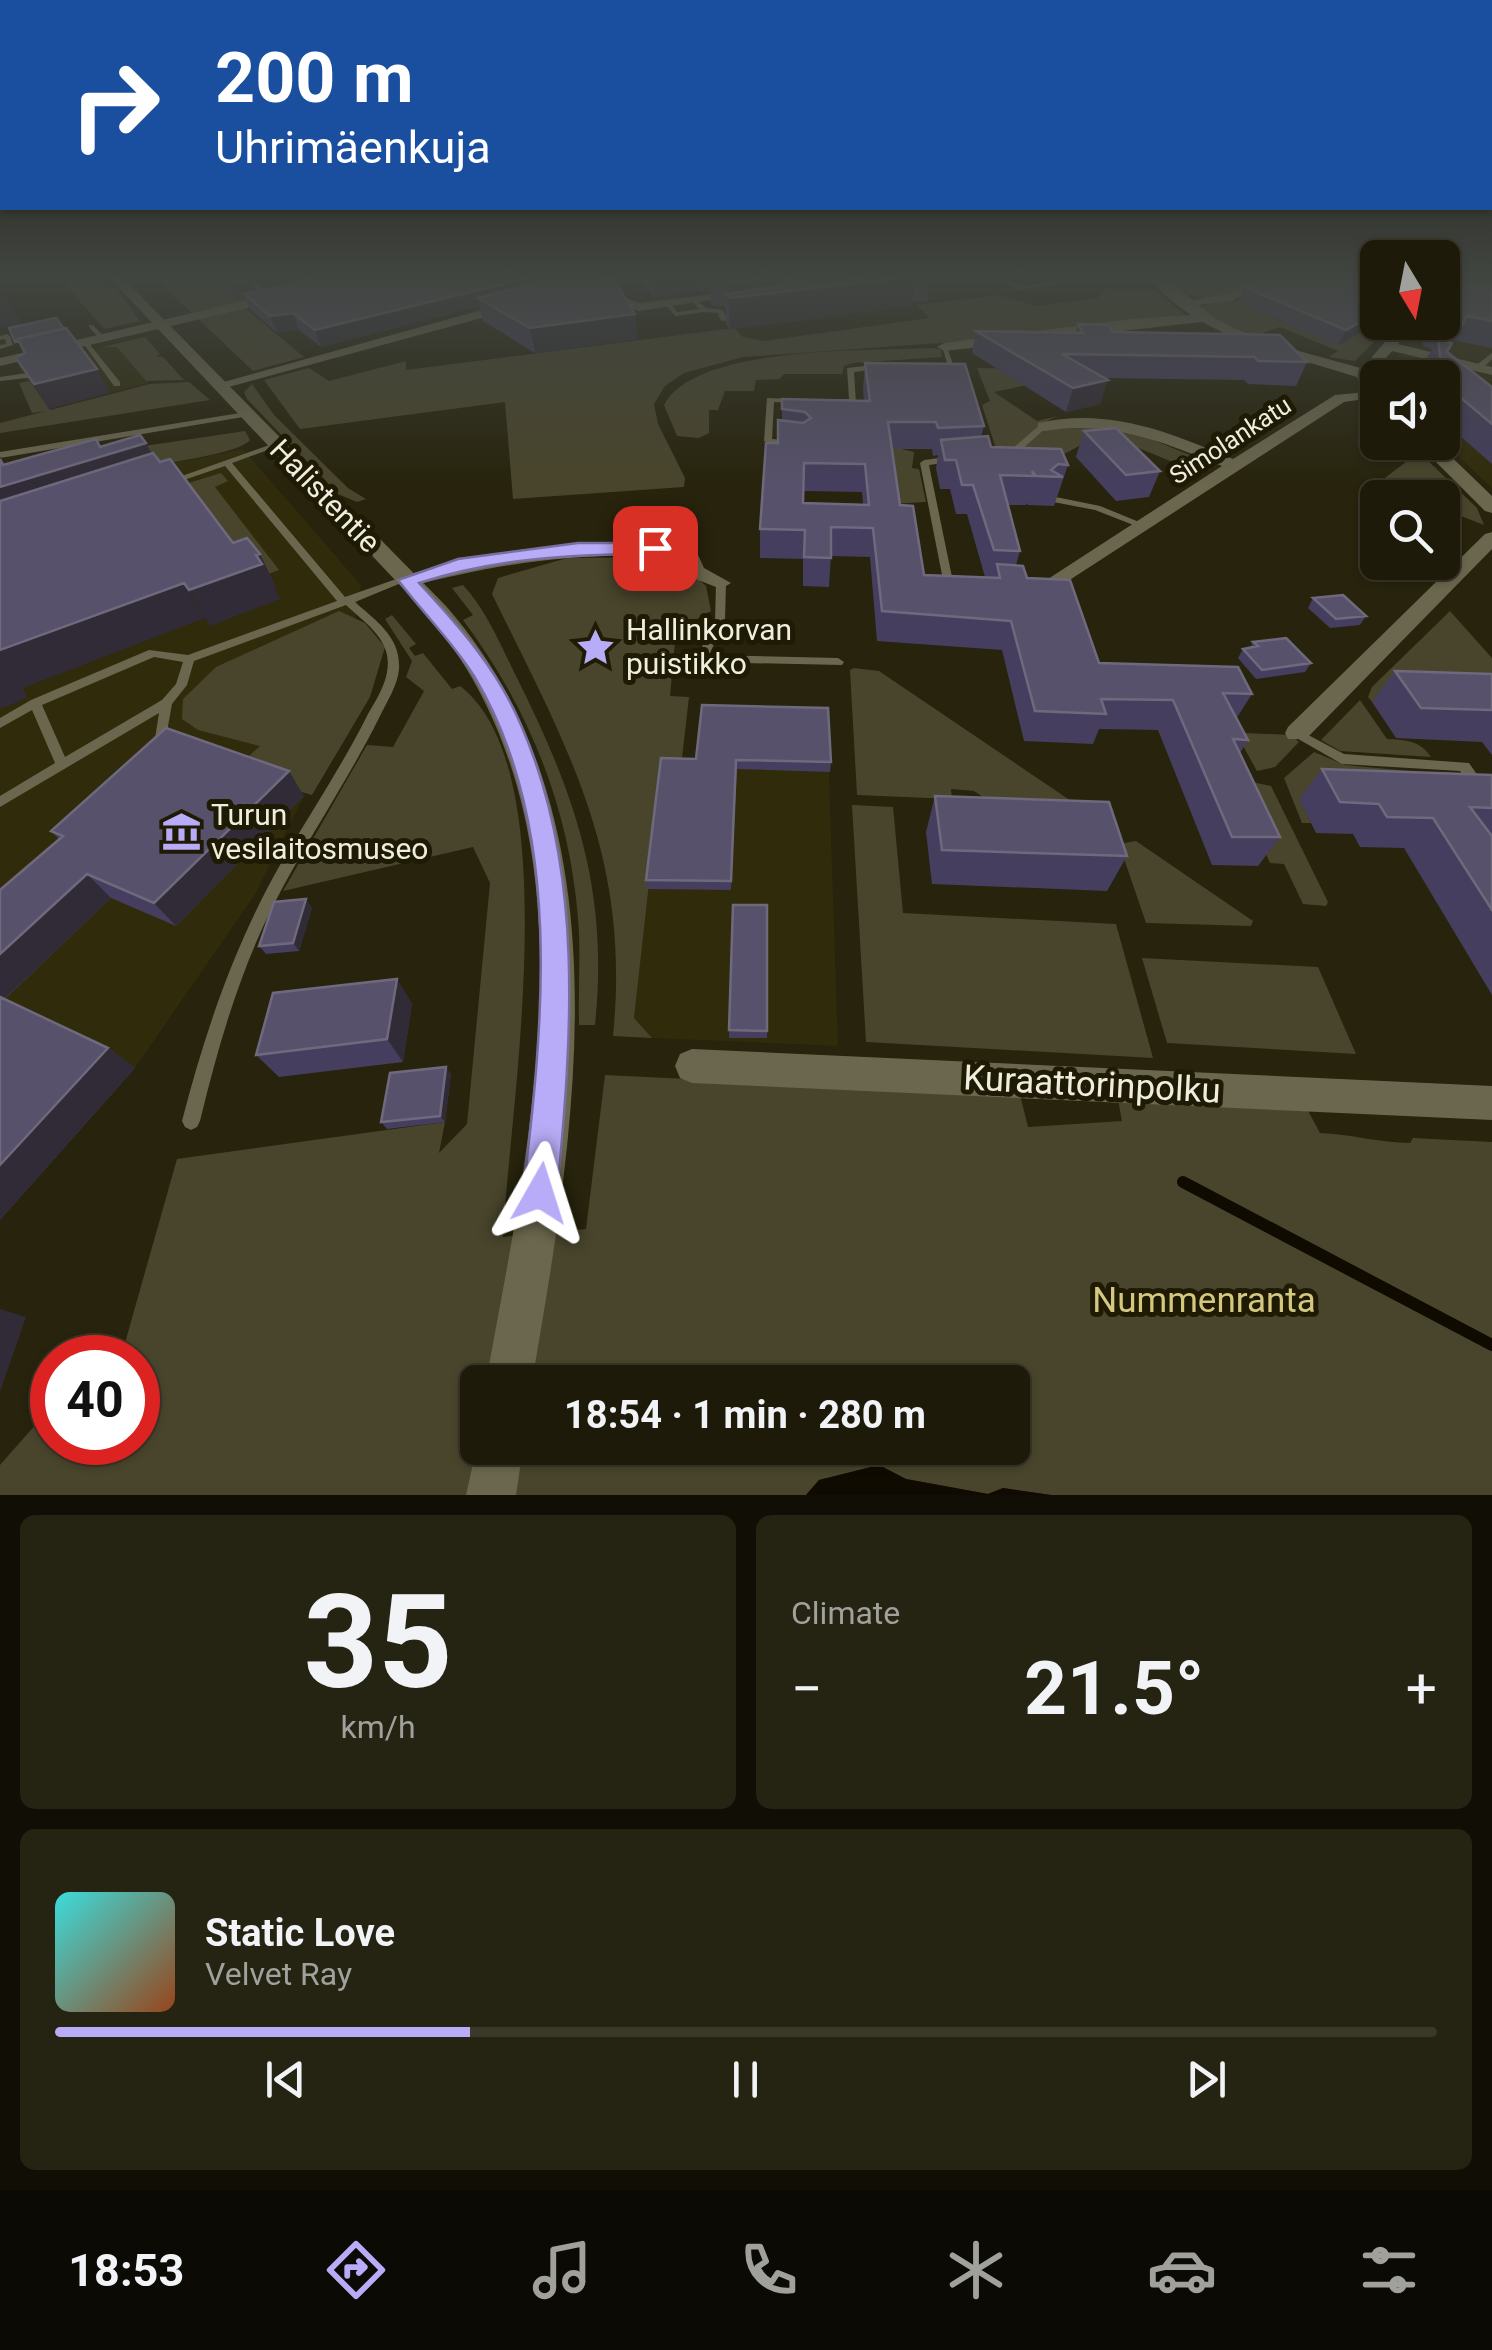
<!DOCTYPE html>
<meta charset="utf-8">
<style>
body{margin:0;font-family:Roboto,sans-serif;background:#252312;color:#f1f3f6;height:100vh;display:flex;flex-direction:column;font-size:38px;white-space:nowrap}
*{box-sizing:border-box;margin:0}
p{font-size:32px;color:#a0a19c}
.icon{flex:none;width:55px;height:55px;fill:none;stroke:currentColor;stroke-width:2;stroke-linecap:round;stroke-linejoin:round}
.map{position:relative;height:1495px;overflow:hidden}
.side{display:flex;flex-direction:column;gap:20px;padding:20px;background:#100e05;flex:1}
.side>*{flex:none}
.hud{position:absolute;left:0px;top:0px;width:1492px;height:210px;box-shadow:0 2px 8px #0004,0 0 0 2px #3b382a;background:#1a4fa0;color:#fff;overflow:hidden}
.needle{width:65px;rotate:170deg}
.controls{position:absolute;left:1360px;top:240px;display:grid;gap:20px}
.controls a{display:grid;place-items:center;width:100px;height:100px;border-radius:15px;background:#1d1a09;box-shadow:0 2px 8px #0004,0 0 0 2px #3b382a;font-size:50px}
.speed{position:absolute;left:30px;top:1335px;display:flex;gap:20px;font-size:50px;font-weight:700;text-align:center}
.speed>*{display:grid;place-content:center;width:130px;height:130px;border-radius:50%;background:#1d1a09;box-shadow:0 2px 8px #0004,0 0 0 2px #3b382a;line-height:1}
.speed .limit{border:15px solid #d22;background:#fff;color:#111}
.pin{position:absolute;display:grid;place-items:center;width:85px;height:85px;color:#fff;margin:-42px;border-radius:20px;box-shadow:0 5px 15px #0006}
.me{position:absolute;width:110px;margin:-55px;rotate:6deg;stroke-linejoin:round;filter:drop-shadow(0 0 8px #0008)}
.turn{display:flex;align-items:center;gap:35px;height:210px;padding:0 50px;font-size:45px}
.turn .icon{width:130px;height:130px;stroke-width:2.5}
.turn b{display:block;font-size:70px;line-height:85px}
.big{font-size:75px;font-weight:700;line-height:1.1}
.side .widget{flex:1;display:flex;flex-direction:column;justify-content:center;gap:15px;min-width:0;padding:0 35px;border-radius:15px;background:#252312}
.side .dial{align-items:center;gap:0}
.dial b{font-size:130px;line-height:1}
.song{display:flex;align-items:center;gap:30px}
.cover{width:120px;height:120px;border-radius:15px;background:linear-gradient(135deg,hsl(180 70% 55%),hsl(20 70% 35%))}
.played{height:10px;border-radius:5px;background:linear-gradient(90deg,#b8abf7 30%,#3b382a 30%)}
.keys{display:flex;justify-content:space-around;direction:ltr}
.heat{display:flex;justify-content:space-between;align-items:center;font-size:55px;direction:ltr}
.side .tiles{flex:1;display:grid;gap:20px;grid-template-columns:1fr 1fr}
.widget:last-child{grid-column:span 2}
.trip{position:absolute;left:460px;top:1365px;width:570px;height:100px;border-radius:15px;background:#1d1a09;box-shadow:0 2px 8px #0004,0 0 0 2px #3b382a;font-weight:700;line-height:100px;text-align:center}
.tab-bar{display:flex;height:160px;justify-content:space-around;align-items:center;background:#0c0a04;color:#a0a19c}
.tab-bar .icon{width:70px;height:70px}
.tab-bar .on{color:#b8abf7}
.tab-bar b{font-size:45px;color:#f1f3f6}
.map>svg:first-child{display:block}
</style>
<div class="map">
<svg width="1492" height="1495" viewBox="0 0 1492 1495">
<rect width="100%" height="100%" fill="#27230c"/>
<path fill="#302b0b" d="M1492 278V366L1405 346 1423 327 1442 322 1443 282Z
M115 344 148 383 43 410 17 367Z
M1407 355 1492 374V488L1443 442 1442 378 1384 377 1398 356Z
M243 449 361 585 346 676 271 786 304 796 256 893 135 1068 0 1220V483L196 459Z
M827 715 838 1046 652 1038 634 1018 662 767H697Z"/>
<path fill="#49452c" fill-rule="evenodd" d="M59 277H100L110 289 116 288 140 321 104 329Z
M154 277H209L261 296 240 304 304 357 253 371Z
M1161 277H1238L1255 281C1213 302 1199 307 1161 277Z
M1103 289 1155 290 1185 315 981 340 743 357 684 373 665 386 654 404 658 424 685 478 684 487 513 499 505 402 300 429 264 380 309 368 329 381 406 361V370L734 328 743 337 764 341 930 318 916 305 998 295 1036 306 1098 298Z
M1232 299 1283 322 1300 318 1378 338 1355 361 1329 357 1338 351 1280 327 1252 337 1222 324 1198 307Z
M145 337 160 354 156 356 163 357 184 380 146 381 117 347H102Z
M933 348 941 350 942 357 853 363 844 366 842 374H784L779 379 756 380 754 391H725L718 410H709V433L699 438 677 436 664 405C694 345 871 351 933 348Z
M977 368 1024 369 1060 378 994 392 1037 421 1058 416 1042 423 1049 429 1122 427 1216 466 1202 474 1114 438H1094L1038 468 996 449 982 405 990 401Z
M30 381 50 410 150 384 189 382 210 400 0 433V423L46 411 32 413 19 383Z
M252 384 274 415 348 488 366 499 357 502 338 494 247 399 244 392Z
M245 431 250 440C234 462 38 478 0 483L117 450Z
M884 445 914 452 912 468 919 469 926 502 892 504Z
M1419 452 1477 508 1484 525 1443 509 1442 498 1411 497 1377 484Z
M221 473 228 481 215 487 279 570 266 575 98 511Z
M674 557 706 586 711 611 697 619 677 620 670 696 689 697 681 767H662L634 1018 652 1038 613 1036C631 856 568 749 492 594L498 578 567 558Z
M463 585C487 611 501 646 517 678 576 796 609 891 595 1025H579C578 989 581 953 578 918 569 807 529 708 463 620L473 615 452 588Z
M339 611 365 623 385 647 370 697 312 795 231 772 260 746 198 730 182 719 183 699 216 667Z
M1450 611 1492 658V706L1372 702 1368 697 1372 687Z
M392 615 416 644 409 648 415 656 423 653 452 689 460 686C569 769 509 1111 503 1237L586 1229 605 1075 1020 1095 1028 1127 1122 1121 1118 1100 1307 1109 1320 1133C1350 1134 1380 1143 1410 1143L1413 1138 1492 1142V1495H1051L1003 1488 988 1494 906 1479 879 1465 819 1480 806 1495H0V1465L52 1406V1442H138V1358L121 1357 177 1159 445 1122 439 1153 467 1124 490 883 473 847 283 891 367 745 393 747 424 691 406 677 412 661 385 619ZM478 1382H1012V1448H478Z
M854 668 879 671 1083 809 989 801 974 791 951 789 952 799 857 795 850 670Z
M1360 700 1387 739C1405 740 1420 740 1431 757L1340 751 1321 740Z
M1245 733 1292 735 1299 742 1275 767 1257 771 1237 735Z
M1314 752 1345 765 1453 775 1300 800 1311 823H1302L1284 778Z
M1247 781 1271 786 1328 902 1326 906 1303 904 1284 864 1270 863 1242 801Z
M852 805 893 807 903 913 1116 924 1153 1058 866 1042Z
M1136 841 1253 921 1251 926 1146 923 1119 844Z
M1142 958 1318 967 1356 1054 1167 1043Z"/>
<path fill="#0f0b00" d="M879 1465 906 1479 988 1494 1003 1488 1051 1495H806L819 1480Z"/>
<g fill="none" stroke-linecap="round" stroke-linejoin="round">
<path stroke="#0f0b00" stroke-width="12" d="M1183 1182 1492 1345"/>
<path fill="#6b674e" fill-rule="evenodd" d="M243 277H249L275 298 270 299Z
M626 277H634L662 286 657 287Z
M995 277C1006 277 1015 286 1027 285 1049 284 1072 276 1094 277L1020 290Z
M695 299 706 308 723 310 726 317 739 315 742 317 723 321 720 319 718 313 704 312 675 316 665 304 670 303 677 312 699 309 692 301Z
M89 325H93L104 337V339H100L89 327Z
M7 334 10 336 13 345 0 349V345L6 344 5 339 0 340V336Z
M83 341H87L120 382V386H114L83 343Z
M942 346 947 347 954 367H936L932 365 936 363H947Z
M1492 353V359L1481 370H1475V366Z
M26 364 36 375 35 377 0 381V377L27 373 22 366Z
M881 364H884V368L854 372 856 403H834V399H849L847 368Z
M767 398 797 399 801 401 797 403 774 402 772 439 794 441 798 443 797 445 768 443 764 441Z
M246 412 250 414 249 416 0 458V452Z
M1041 424 1048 426 1012 458H1006V454Z
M272 444 279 446 232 463 345 597 402 577 406 576 411 579 355 602C376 621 401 637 399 669 398 685 386 703 379 718 347 782 306 841 274 904 239 973 218 1047 200 1121L197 1127 191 1130 185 1127 182 1121C205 1032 234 946 280 865 309 815 342 766 368 714 375 702 385 686 387 672 393 640 366 624 346 605L194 661 187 685 172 704 164 748 160 750 154 745 159 713 0 807V796L55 763 32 710 0 728V718L31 700 149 650 188 655 337 601 225 466 172 484 165 482ZM154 657 183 662 176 684 162 700 65 757 42 705Z
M954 456 958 459 957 461 929 465 953 582 959 585 958 587 949 588 944 585 920 463 924 460Z
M1051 496 1100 506 1149 526 1147 528H1141L1095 510 1048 501 1046 499Z
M721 580 726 583 725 621 709 655 838 658 844 662 842 665 698 662 696 659 715 621 716 583Z
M1297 729 1344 754 1469 763 1492 796V811L1487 810 1460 771 1342 764 1293 736 1291 733Z"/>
<path fill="#6b674e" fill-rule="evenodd" d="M607 277H626L596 287 640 303 744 290 750 294 639 311 594 293V287L577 292 571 288Z
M1267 277H1282L1233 300 1186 307 1180 303 1226 294Z
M282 292 286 299 0 366V358Z
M514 301 518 308 225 388 213 385Z
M1205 314 1210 315V321L944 351 937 347 944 343 1131 319Z
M1402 322H1416L1398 344 1492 367V375L1392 351 1370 377H1360V371Z
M1378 391V397L1344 402 1048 594H1034L1031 590 1222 466C1161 441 1110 420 1044 431L1038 429V423C1109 407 1169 432 1233 459L1335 395Z
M1492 532V549L1306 739H1288L1285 733 1288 727 1485 534Z
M616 543 694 546 704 568 731 583 721 589 688 576 679 556C576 552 506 562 407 587L397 581 400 577C471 555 541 545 616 543Z
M692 1049 1492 1086V1120L692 1083 680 1078 675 1066 680 1054Z"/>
<path fill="#6b674e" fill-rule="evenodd" d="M109 277H122L446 606C631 818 575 1130 532 1382H486C530 1137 605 829 429 616Z
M1148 277C1175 277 1196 307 1220 321 1265 345 1321 356 1371 371L1378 402 1360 388 1357 377C1284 354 1199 339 1148 277Z
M1416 442H1436L1492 496V513L1485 511Z
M478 1441V1448H523L516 1495H466Z"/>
</g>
<path fill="#453e5e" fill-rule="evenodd" d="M209 277H250L257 291 308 279 305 277H598L635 314 637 339 535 353 483 321 480 306 321 347 299 330 277 333 251 310 245 297 235 300Z
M644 277H930L927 301 912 302V306L730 329 726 324V310L723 306 711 305 710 291 700 292 696 287V278L695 292 655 298 645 286Z
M1378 277V322H1388L1378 333 1366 330 1338 345 1238 302 1244 287 1262 283 1264 278Z
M1492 284V348L1453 340 1447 352 1492 387V464L1442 420V378H1415L1422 365H1425L1424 363 1432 349 1423 346 1422 339 1432 322H1442Z
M1078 324 1113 332 1307 362 1296 386 1248 384 1244 380 1104 378 1100 404 1066 412 972 353 976 331 1076 332Z
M865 363 984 426 981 437 991 447 1068 465 1054 506 1028 505 1026 503V505H1008L1020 551 1016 565 1099 663 1252 694 1236 719 1248 740 1240 753 1280 837 1258 866 1212 865 1158 730 1099 729 1093 744 1024 741 1002 650 877 641 870 557 831 556 829 587 803 586V559L760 558V529L782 421V399L864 401 863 389ZM892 449H932L933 456 938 455 936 468 940 489H950L956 514H967L985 577 924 575 900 505ZM803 491 862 492 863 504 803 503Z
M1084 431 1160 471 1149 497 1116 501 1076 457Z
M1313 598 1366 616 1360 625 1330 628 1308 608Z
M1253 642 1311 663 1305 672 1256 679 1238 658 1243 649 1250 648Z
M1395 671 1492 674V755L1482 742 1396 738 1372 702Z
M661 758 831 762 830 772 737 769 731 890 648 889 646 880Z
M1322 769 1492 775V995L1404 848 1360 847 1353 834 1316 833 1299 799Z
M304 796 176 926 111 898 5 999 108 1048 135 1068 0 1220V890L59 839 51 831Z
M935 796 1127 856 1107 891 932 884 926 832Z
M733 905H767V1038H729Z
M312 908 299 951 266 954 259 946Z
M412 1003 403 1062 279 1077 256 1055Z
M451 1074 445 1122 387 1129 381 1122Z"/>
<path fill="#312b37" d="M532 277H595L478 298 480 306 321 347 315 330Z
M654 277H695V292L655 298Z
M700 277H710V291L700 292Z
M781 277V292L833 286 834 277H916L912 306 730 329 728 283Z
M252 279 258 294H244L245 297 235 300 229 284Z
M6 297 22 323 0 328V298Z
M293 313 299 330 277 333 270 316Z
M635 314 637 339 535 353 530 328Z
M1373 315 1366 330 1338 345 1346 330Z
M97 369 110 393 49 409 34 384Z
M1108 380 1100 404 1066 412 1073 388Z
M146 443 164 476 0 529V487L3 465 0 456 18 482Z
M260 554 277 589 275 590 280 599 210 626 189 590Z
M184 583 205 618 23 688 27 698 0 709V650Z
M289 771 304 796 176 926 154 903Z
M87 874 111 898 0 1003V954Z
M306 899 312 908 299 951 293 943Z
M397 979 412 1003 403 1062 387 1039Z
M108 1048 135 1068 0 1220V1165Z
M446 1067 451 1074 445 1122 440 1116Z
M0 1309 26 1317 0 1392Z"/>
<path fill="#57516b" stroke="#6f697d" stroke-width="2.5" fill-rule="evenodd" d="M220 277H250L252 279 229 284Z
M319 277H532L315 330 293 313 270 316 244 294Z
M560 277H598L618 286 635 314 530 328 478 298Z
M723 277H779L728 283Z
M782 277H825L831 282 872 277H909L730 298 726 294 786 285 789 281Z
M1269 277H1378V316L1373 315 1346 330 1244 287 1272 281 1264 278Z
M1492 284V321L1467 316 1461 327 1439 322H1442V307L1459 285Z
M56 318 64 329 18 339 19 341 15 342 9 328Z
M1078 324 1108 325 1113 332 1280 335 1307 362 1258 361 1255 357 1062 354 1108 380 1073 388 976 331 1083 333Z
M66 328 97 369 34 384 16 358 25 353 18 339Z
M1438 339 1452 343 1447 352 1492 387V424L1442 382V378H1437L1422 365H1441Z
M865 363 965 364 984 426 938 428 936 422H888L900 505 913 506 924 575 1000 578 997 564 1023 566 1027 578 1070 580 1099 663 1238 667 1252 694 1223 693 1248 740 1233 739 1280 837H1232L1173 700 1101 699 1106 714 1035 711 1011 621 882 611 873 528 831 527V558L804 557 805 530 760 529 766 443H778V420L803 423 811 418 805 412 782 409V399L870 401ZM804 463 865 464 869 505 803 503Z
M1116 428 1160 471 1126 475 1084 431Z
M140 435 146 443 0 487V459L3 465 96 439 100 447Z
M988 436 991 447 1061 449 1068 465 1058 464 1051 470 1063 477 1036 476 1032 471 1034 476 1000 475 1020 551 994 550 973 485H962L956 460H945L941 440Z
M153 453 160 462 170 459 233 543 247 538 260 554 256 555 262 564 189 590 184 583 0 650V501Z
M1343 595 1366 616 1336 619 1313 598Z
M1286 638 1311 663 1262 670 1243 649 1258 646 1253 642Z
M1395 671 1492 674V710L1421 708Z
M702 705 828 708 831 762 736 760 731 881 646 880 661 758 696 759Z
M166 728 289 771 154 903 87 874 0 954V890L63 836 51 831Z
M1322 769 1492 775V808L1470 807 1492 836V910L1433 818 1387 817 1379 804 1340 802Z
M935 796 1109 802 1127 856 942 850Z
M306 899 293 943 259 946 274 902Z
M733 905H767V1031L729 1030Z
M397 979 387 1039 256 1055 273 993Z
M0 997 108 1048 0 1165Z
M446 1067 440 1116 381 1122 390 1073Z"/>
<linearGradient id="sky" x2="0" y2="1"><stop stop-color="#151307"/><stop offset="0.57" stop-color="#414540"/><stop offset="1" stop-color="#414540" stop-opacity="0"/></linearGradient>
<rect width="1492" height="486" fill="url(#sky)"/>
<path fill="#b8abf7" stroke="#786fa1" stroke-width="2.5" d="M578 543H655L664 548 655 554C574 554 496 558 419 583 459 626 498 670 521 725 585 871 572 1038 557 1193L552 1205 540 1210 528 1205 523 1193C543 1027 565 827 474 676 452 641 423 613 398 580L458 559Z"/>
<defs>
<symbol id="sight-bare" viewBox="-9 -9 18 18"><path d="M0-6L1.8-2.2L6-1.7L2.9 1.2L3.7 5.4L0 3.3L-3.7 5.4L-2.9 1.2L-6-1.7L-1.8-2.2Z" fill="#b8abf7" stroke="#1e1a03" stroke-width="2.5" paint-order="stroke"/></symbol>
<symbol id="museum-bare" viewBox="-9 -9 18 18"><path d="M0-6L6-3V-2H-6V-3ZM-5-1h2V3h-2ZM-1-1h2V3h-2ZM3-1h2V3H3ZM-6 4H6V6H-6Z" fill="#b8abf7" stroke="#1e1a03" stroke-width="2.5" paint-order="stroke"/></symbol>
</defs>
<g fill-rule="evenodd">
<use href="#sight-bare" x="568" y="620" width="55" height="55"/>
<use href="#museum-bare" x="154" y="804" width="55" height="55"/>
</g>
<g text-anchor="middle" stroke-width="10" stroke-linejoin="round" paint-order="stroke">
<g font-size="25" fill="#efedde" stroke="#1e1a03">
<text transform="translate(1230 440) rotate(-33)" y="9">Simolankatu</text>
</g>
<g font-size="30" fill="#efedde" stroke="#1e1a03">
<text transform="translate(325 496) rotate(46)" y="10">Halistentie</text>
</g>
<g font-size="30" fill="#efedde" stroke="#1e1a03" text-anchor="start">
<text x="626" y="640">Hallinkorvan<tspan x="626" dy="34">puistikko</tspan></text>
<text x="211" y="825">Turun<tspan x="211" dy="34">vesilaitosmuseo</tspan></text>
</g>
<g font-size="35" fill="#efedde" stroke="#1e1a03">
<text transform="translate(1092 1084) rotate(3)" y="12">Kuraattorinpolku</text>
</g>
<g font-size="35" fill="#d4c881" stroke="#1e1a03">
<text x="1204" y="1312">Nummenranta</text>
</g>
</g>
</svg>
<div class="controls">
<a><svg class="needle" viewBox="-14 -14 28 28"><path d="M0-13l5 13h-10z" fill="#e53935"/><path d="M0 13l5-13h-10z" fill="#a0a19c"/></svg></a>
<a><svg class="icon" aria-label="sound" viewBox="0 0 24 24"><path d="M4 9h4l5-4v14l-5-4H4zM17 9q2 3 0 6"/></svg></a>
<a><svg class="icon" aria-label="search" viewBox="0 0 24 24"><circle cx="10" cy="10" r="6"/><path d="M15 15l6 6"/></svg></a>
</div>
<div class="speed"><div class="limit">40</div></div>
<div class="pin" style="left:655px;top:548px;background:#d93025"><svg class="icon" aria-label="arrive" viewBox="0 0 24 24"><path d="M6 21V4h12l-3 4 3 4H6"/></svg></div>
<svg class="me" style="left:540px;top:1193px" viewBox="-20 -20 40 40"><path d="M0-17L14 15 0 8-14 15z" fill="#b8abf7" stroke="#fff" stroke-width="4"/></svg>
<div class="trip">18:54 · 1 min · 280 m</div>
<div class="hud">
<div class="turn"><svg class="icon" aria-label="right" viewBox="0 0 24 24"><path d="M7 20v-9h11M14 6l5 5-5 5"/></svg><div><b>200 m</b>Uhrimäenkuja</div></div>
</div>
</div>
<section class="side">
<div class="tiles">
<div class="widget dial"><b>35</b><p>km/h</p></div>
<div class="widget"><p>Climate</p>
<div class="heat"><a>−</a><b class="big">21.5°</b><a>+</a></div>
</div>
<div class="widget">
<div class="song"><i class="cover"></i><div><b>Static Love</b><p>Velvet Ray</p></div></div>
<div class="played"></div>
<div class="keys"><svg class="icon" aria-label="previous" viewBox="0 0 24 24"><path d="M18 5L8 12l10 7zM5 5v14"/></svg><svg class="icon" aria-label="pause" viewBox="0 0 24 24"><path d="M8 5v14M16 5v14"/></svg><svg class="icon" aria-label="next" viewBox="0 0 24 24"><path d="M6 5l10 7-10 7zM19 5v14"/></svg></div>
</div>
</div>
</section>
<nav class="tab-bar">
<b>18:53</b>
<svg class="icon on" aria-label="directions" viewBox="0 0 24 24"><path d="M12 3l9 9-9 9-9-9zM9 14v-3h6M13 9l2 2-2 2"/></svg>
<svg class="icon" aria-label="music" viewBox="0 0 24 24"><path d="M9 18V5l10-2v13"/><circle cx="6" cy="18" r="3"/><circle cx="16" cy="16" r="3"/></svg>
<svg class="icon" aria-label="phone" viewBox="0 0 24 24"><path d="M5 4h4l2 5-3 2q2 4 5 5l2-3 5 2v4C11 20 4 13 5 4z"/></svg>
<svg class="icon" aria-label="climate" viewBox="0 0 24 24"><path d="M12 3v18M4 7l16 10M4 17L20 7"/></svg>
<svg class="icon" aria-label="car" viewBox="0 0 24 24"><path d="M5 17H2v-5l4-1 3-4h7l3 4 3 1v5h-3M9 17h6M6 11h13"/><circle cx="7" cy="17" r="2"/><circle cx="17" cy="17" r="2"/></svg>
<svg class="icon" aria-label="filters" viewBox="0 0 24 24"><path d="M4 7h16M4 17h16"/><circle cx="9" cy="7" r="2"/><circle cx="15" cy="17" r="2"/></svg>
</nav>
